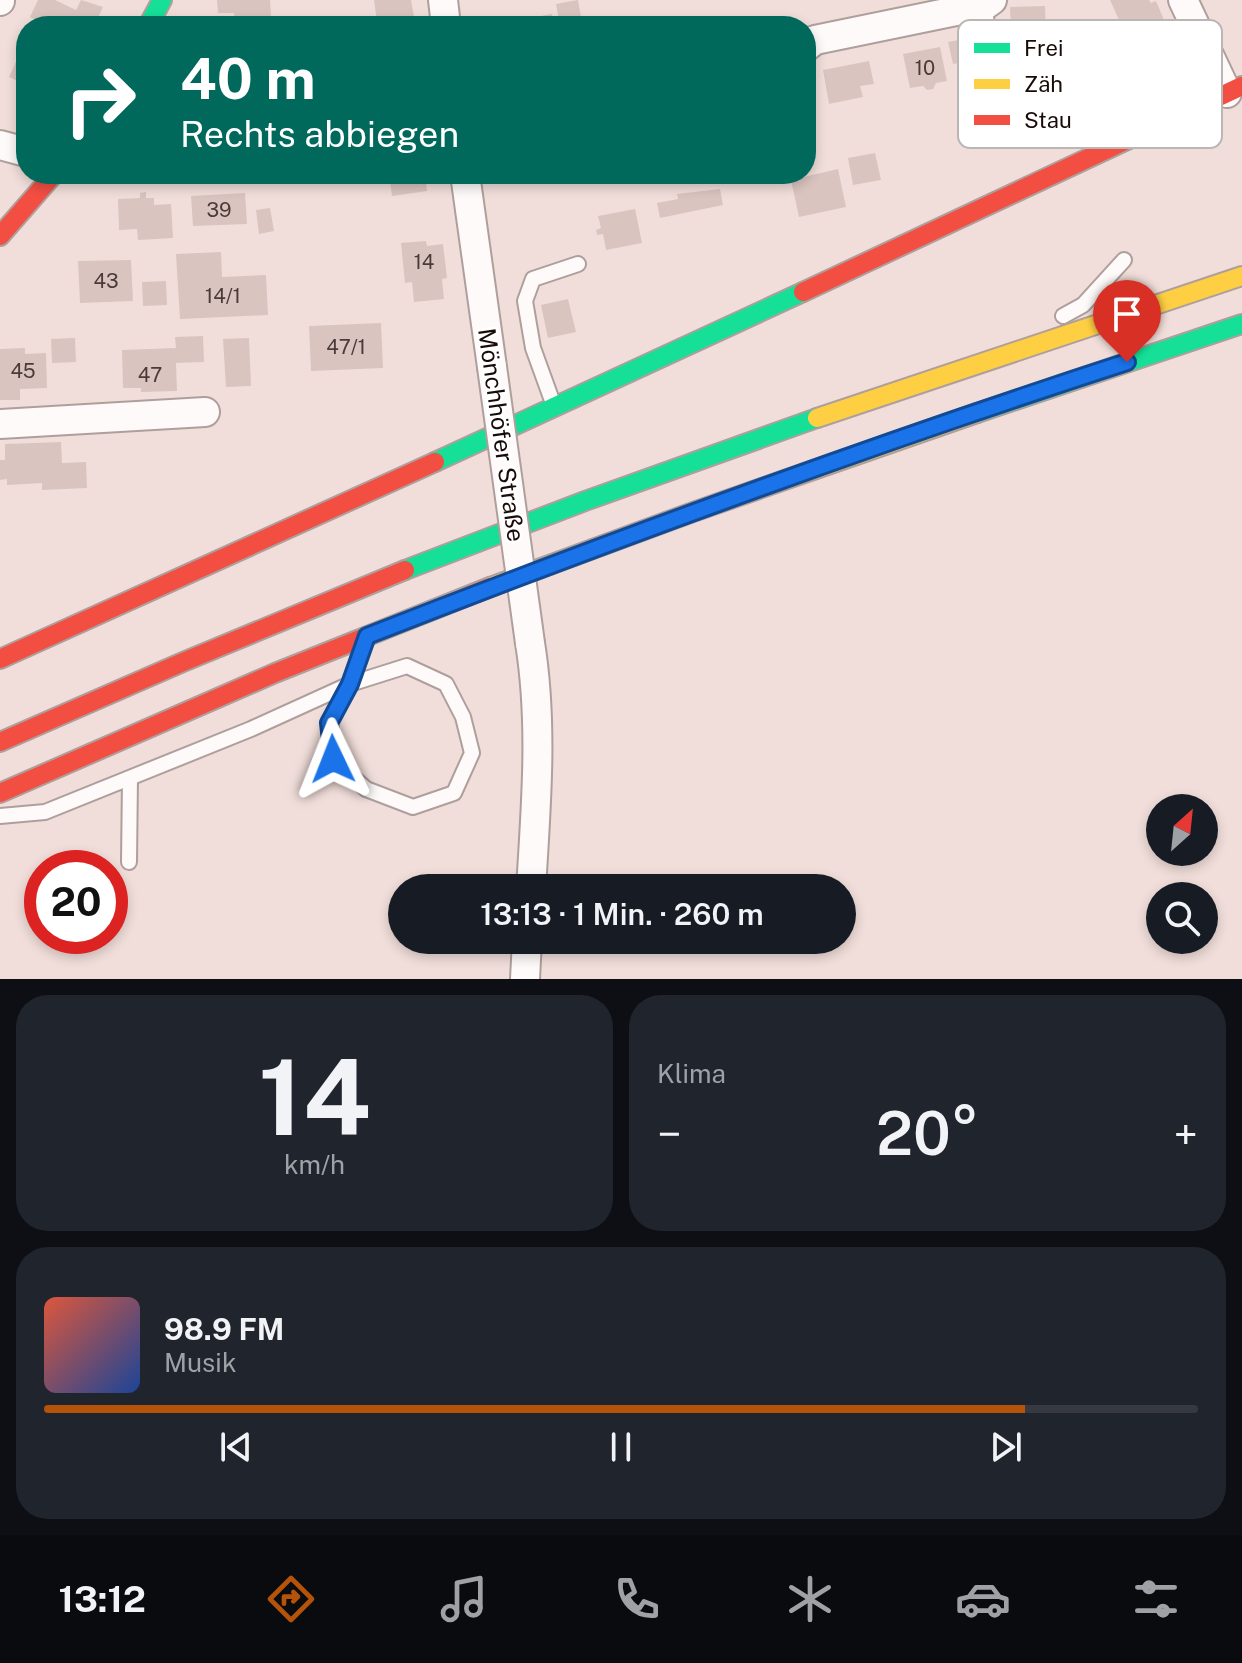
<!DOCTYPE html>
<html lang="de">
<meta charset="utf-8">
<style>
body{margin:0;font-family:"Public Sans",sans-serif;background:#20242c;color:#f1f3f6;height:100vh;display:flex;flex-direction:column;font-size:30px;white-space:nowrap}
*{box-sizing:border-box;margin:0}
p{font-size:26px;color:#9ea1a6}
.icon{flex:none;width:44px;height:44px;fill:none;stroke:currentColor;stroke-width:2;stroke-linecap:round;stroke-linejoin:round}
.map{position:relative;height:979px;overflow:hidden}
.sheet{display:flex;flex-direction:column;gap:16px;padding:16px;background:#0d0f14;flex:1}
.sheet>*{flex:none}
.guide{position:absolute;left:16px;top:16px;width:800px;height:168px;border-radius:32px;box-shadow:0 4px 12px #0003;background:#00695c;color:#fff;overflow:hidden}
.needle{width:52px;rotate:27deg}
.tools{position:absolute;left:1146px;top:794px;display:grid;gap:16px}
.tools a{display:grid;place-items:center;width:72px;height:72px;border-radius:50%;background:#171b24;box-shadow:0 4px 12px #0003;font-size:40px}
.speed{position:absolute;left:24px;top:850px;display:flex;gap:16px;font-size:40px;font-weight:700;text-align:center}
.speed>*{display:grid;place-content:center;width:104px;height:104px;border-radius:50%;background:#171b24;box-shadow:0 4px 12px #0003;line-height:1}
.speed .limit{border:12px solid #d22;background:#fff;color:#111}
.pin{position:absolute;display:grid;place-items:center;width:68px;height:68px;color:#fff;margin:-82px -34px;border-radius:50% 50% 50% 0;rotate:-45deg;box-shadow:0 0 8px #0007}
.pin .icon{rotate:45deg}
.me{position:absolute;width:88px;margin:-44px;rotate:358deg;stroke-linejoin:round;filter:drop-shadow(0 0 6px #0008)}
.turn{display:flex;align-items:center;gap:28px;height:168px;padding:0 32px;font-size:36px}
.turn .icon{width:104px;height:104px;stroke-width:2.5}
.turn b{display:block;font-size:56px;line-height:68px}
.big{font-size:60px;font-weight:600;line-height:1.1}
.sheet .card{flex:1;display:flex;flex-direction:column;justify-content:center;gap:12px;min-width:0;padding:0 28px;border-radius:32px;background:#20242c}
.sheet .dial{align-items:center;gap:0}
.dial b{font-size:104px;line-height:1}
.song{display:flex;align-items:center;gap:24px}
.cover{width:96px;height:96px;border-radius:12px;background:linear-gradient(135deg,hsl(10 70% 55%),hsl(220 70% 35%))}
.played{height:8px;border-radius:4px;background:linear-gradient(90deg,#b45309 85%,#363941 85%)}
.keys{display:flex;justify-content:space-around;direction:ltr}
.heat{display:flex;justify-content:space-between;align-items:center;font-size:44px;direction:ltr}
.sheet .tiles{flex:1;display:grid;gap:16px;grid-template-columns:1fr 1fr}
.card:last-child{grid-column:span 2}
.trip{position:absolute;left:388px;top:874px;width:468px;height:80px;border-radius:40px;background:#171b24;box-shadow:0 4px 12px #0003;font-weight:600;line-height:80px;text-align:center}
.dock{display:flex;height:128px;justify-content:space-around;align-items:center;background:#090b0e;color:#9ea1a6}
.dock .icon{width:56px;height:56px}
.dock .active{color:#b45309}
.dock b{font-size:36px;color:#f1f3f6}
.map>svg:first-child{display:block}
</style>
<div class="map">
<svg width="1242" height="979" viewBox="0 0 1242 979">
<rect width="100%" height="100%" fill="#f1deda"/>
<path fill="#dac4c0" d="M38 0H55L76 10 81 0 103 7 95 24 89 21 87 26H46L30 17Z
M217 0H270L271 18 234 19V13H218Z
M374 0H411L414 17 377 22Z
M578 0 582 22 560 26 556 4Z
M1110 0H1149L1151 3 1156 1 1167 27 1185 19 1206 67 1185 76 1175 55 1168 58 1156 32 1130 44Z
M1045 6 1047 52 1012 53 1010 7Z
M552 14 554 26H519L518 20Z
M969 38 974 60 953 64 948 42Z
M940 47 947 81 936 83 933 89 927 90 923 86 910 88 903 54Z
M21 51 26 54V85L9 77Z
M869 61 874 84 860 86 863 97 829 104 823 70Z
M875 153 881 180 853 185 848 158Z
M838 169 846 207 799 217 791 180Z
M389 174H425L427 191 392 196Z
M720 189 723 205 660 218 657 203 678 199 677 194Z
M146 192V198H154V205L171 204 173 238 138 240 137 229 119 230 118 199 140 198V193Z
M245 193 247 224 193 226 191 196Z
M270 208 274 231 259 234 256 210Z
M635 209 642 243 606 250 603 234 597 235 596 230 601 228 598 216Z
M426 241 427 246 443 244 447 278 442 279 444 299 414 302 412 282 405 283 401 243Z
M221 252 222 277 266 275 268 315 180 319 176 254Z
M131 260 133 301 80 303 78 261Z
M166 281 167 305 143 306 142 282Z
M568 299 576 332 548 338 541 305Z
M381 323 383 368 311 371 309 326Z
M203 336 204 362 176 363 177 391 141 392V388H123L122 350 176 348 175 337Z
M75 338 76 362 52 363 51 339Z
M249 338 251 386 226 387 223 339Z
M25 348V354L46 353 47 388 20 389V400H0V349Z
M61 442 62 463 86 462 87 488 42 490V483L7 485V479L0 480V460H5V444Z"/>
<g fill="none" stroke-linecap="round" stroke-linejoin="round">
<defs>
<path id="lane" d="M985 5 996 128
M1063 316 1083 305 1124 260
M554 406 533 348 525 301 533 279 578 264
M407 666 446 684 463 717 472 753 454 793 413 807 366 789 333 759 329 723 350 684Z
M0 816 45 812 251 729 350 684 363 647
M129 862 130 778"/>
<path id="street" d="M443 0 446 26
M1183 0 1227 93
M0 1V0
M806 47 815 40 985 5 992 0
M0 145 26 152
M465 174 492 367
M0 424 205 412
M530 643C543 723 536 807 531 888
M525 979 527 940"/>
<path id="fast" d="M148 26 162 0
M977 413 1242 324
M435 462 803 292
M405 570 585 501 817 418"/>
<path id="slow" d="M817 418 1242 276
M490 587 693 512 977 413"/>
<path id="jam" d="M0 236 54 174
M803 292 1242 86
M0 659 435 462
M0 742 183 662 405 570
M0 793 275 673 490 587"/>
</defs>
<use href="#lane" stroke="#ae9f9c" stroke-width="18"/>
<use href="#street" stroke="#ae9f9c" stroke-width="32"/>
<use href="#fast" stroke="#ae9f9c" stroke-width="22"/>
<use href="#slow" stroke="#ae9f9c" stroke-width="22"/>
<use href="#jam" stroke="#ae9f9c" stroke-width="22"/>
<use href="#lane" stroke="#fdfaf9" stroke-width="14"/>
<use href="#street" stroke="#fdfaf9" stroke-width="28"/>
<use href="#fast" stroke="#16e098" stroke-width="18"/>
<use href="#slow" stroke="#ffcf43" stroke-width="18"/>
<use href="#jam" stroke="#f24e42" stroke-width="18"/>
<defs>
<path id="street-bridge" d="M492 367 530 643"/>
</defs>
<use href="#street-bridge" stroke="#ae9f9c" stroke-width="32" stroke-linecap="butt"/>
<use href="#street-bridge" stroke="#fdfaf9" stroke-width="28"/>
</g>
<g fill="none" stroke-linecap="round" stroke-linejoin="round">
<defs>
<path id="route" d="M333 759 329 723 350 684 367 636C618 538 871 445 1127 362"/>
</defs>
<use href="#route" stroke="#114b97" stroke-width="20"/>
<use href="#route" stroke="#1a73e8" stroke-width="14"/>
</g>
<g text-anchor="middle" stroke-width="6" stroke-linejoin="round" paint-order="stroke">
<g font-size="20" fill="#4a3b38">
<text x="925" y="75">10</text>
<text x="219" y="217">39</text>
<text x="424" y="269">14</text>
<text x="106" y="288">43</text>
<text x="223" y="303">14/1</text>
<text x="346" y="354">47/1</text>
<text x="23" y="378">45</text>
<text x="150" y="382">47</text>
</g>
<g font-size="24" fill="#180b08" stroke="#fff">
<text transform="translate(501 435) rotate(82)" y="8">Mönchhöfer Straße</text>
</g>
</g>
<rect x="958" y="20" width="264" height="128" rx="12" fill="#fff" stroke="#bab6b5" stroke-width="2"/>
<rect x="974" y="43" width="36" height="10" fill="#16e098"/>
<rect x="974" y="79" width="36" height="10" fill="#ffcf43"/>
<rect x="974" y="115" width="36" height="10" fill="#f24e42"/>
<g font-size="22" fill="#180b08">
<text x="1024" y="56">Frei</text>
<text x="1024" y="92">Zäh</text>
<text x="1024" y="128">Stau</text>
</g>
</svg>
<div class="tools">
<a><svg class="needle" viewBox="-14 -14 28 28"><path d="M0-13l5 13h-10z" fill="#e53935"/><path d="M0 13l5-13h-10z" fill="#9ea1a6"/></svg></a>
<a><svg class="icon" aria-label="search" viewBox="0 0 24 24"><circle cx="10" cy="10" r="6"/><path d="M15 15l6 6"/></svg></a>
</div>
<div class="speed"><div class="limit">20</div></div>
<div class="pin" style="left:1127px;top:362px;background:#d93025"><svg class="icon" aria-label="arrive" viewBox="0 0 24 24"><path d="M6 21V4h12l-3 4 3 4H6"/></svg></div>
<svg class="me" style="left:333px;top:759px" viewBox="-20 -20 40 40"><path d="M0-17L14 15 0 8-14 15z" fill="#1a73e8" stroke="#fff" stroke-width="4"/></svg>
<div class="trip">13:13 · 1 Min. · 260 m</div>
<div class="guide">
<div class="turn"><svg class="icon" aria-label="right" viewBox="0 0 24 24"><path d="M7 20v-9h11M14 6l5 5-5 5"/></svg><div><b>40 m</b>Rechts abbiegen</div></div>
</div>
</div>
<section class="sheet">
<div class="tiles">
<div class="card dial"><b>14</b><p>km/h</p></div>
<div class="card"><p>Klima</p>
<div class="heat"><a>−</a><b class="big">20°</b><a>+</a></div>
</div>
<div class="card">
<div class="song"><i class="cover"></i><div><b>98.9 FM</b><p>Musik</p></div></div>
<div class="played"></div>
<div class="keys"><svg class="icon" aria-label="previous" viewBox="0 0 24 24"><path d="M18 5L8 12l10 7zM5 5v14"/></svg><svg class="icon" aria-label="pause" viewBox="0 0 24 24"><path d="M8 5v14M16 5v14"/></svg><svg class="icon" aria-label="next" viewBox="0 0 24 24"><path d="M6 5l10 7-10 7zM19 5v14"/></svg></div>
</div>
</div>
</section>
<nav class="dock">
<b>13:12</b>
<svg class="icon active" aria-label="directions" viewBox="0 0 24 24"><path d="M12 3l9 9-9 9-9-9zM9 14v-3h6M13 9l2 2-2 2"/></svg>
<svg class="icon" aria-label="music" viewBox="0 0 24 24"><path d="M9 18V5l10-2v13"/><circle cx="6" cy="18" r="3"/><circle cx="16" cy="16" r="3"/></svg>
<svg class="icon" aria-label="phone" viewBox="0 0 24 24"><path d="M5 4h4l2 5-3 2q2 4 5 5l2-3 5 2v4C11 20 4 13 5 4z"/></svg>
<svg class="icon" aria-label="climate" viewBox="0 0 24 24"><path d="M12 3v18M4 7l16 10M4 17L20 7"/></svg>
<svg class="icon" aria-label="car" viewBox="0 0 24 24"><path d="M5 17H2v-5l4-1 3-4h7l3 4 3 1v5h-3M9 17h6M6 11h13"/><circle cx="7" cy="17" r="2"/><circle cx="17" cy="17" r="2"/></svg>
<svg class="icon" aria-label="filters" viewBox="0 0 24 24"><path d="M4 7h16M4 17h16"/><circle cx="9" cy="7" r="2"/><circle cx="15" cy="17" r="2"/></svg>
</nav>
